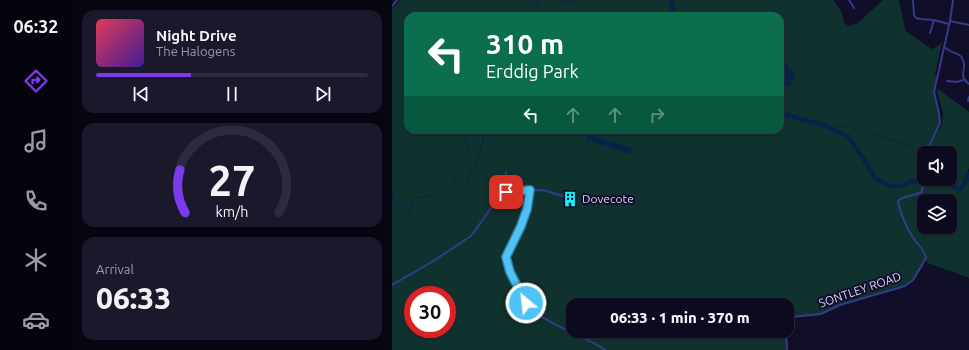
<!DOCTYPE html>
<meta charset="utf-8">
<style>
body{margin:0;font-family:Ubuntu,sans-serif;background:#1a182b;color:#f1f3f6;height:100vh;display:flex;flex-direction:column;font-size:15px;white-space:nowrap}
*{box-sizing:border-box;margin:0}
p{font-size:13px;color:#9a9aa4}
.icon{flex:none;width:22px;height:22px;fill:none;stroke:currentColor;stroke-width:2;stroke-linecap:round;stroke-linejoin:round}
.map{position:relative;flex:1;overflow:hidden}
.drawer{display:flex;flex-direction:column;gap:10px;padding:10px;background:#070610;width:320px}
.drawer>*{flex:none}
.top-card{position:absolute;left:12px;top:12px;width:380px;height:122px;border-radius:12px;box-shadow:0 1px 3px #0004,0 0 0 1px #2c2b3c;background:#0b6e4f;color:#fff;overflow:hidden}
.buttons{position:absolute;left:525px;top:146px;display:grid;gap:8px}
.buttons a{display:grid;place-items:center;width:40px;height:40px;border-radius:8px;background:#0c0a1e;box-shadow:0 1px 3px #0004,0 0 0 1px #2c2b3c;font-size:20px}
.speed{position:absolute;left:12px;top:286px;display:flex;gap:8px;font-size:20px;font-weight:700;text-align:center}
.speed>*{display:grid;place-content:center;width:52px;height:52px;border-radius:50%;background:#0c0a1e;box-shadow:0 1px 3px #0004,0 0 0 1px #2c2b3c;line-height:1}
.speed .limit{border:6px solid #d22;background:#fff;color:#111}
.pin{position:absolute;display:grid;place-items:center;width:34px;height:34px;color:#fff;margin:-17px;border-radius:8px;box-shadow:0 2px 6px #0006}
.me{position:absolute;width:44px;margin:-22px;rotate:332deg;stroke-linejoin:round;filter:drop-shadow(0 0 3px #0008)}
.turn{display:flex;align-items:center;gap:14px;height:84px;padding:0 16px;font-size:18px}
.turn .icon{width:52px;height:52px;stroke-width:2.5}
.turn b{display:block;font-size:28px;line-height:34px}
.lanes{display:flex;align-items:center;height:38px;padding:0 16px;background:#0003;justify-content:center;gap:20px;direction:ltr}
.lanes .off{opacity:.35}
.big{font-size:30px;font-weight:800;line-height:1.1}
.drawer .widget{flex:1;display:flex;flex-direction:column;justify-content:center;gap:6px;min-width:0;padding:0 14px;border-radius:12px;background:#1a182b}
.drawer .dial{align-items:center;gap:0}
.dial svg{height:104px;overflow:visible;fill:none;stroke:#2c2b3c;stroke-width:7;stroke-linecap:round;text-anchor:middle}
.dial text{fill:#f1f3f6;stroke:none}
.song{display:flex;align-items:center;gap:12px}
.cover{width:48px;height:48px;border-radius:6px;background:linear-gradient(135deg,hsl(350 70% 55%),hsl(260 70% 35%))}
.played{height:4px;border-radius:2px;background:linear-gradient(90deg,#7c3aed 35%,#2c2b3c 35%)}
.keys{display:flex;justify-content:space-around;direction:ltr}
.trip{position:absolute;left:174px;top:298px;width:228px;height:40px;border-radius:12px;background:#0c0a1e;box-shadow:0 1px 3px #0004,0 0 0 1px #2c2b3c;font-weight:800;line-height:40px;text-align:center}
main{display:flex;flex:1;min-height:0}
.tab-bar{display:flex;flex-direction:column;width:72px;justify-content:space-around;align-items:center;background:#05040c;color:#9a9aa4}
.tab-bar .icon{width:28px;height:28px}
.tab-bar .current{color:#7c3aed}
.tab-bar b{font-size:18px;color:#f1f3f6}
.map>svg:first-child{display:block}
</style>
<main>
<nav class="tab-bar">
<b>06:32</b>
<svg class="icon current" aria-label="directions" viewBox="0 0 24 24"><path d="M12 3l9 9-9 9-9-9zM9 14v-3h6M13 9l2 2-2 2"/></svg>
<svg class="icon" aria-label="music" viewBox="0 0 24 24"><path d="M9 18V5l10-2v13"/><circle cx="6" cy="18" r="3"/><circle cx="16" cy="16" r="3"/></svg>
<svg class="icon" aria-label="phone" viewBox="0 0 24 24"><path d="M5 4h4l2 5-3 2q2 4 5 5l2-3 5 2v4C11 20 4 13 5 4z"/></svg>
<svg class="icon" aria-label="climate" viewBox="0 0 24 24"><path d="M12 3v18M4 7l16 10M4 17L20 7"/></svg>
<svg class="icon" aria-label="car" viewBox="0 0 24 24"><path d="M5 17H2v-5l4-1 3-4h7l3 4 3 1v5h-3M9 17h6M6 11h13"/><circle cx="7" cy="17" r="2"/><circle cx="17" cy="17" r="2"/></svg>
</nav>
<section class="drawer">
<div class="widget">
<div class="song"><i class="cover"></i><div><b>Night Drive</b><p>The Halogens</p></div></div>
<div class="played"></div>
<div class="keys"><svg class="icon" aria-label="previous" viewBox="0 0 24 24"><path d="M18 5L8 12l10 7zM5 5v14"/></svg><svg class="icon" aria-label="pause" viewBox="0 0 24 24"><path d="M8 5v14M16 5v14"/></svg><svg class="icon" aria-label="next" viewBox="0 0 24 24"><path d="M6 5l10 7-10 7zM19 5v14"/></svg></div>
</div>
<div class="widget dial"><svg viewBox="0 0 100 80">
<path d="M14 69A42 42 0 1 1 86 69"/>
<path d="M14 69A42 42 0 0 1 10 36" stroke="#7c3aed"/>
<text x="50" y="56" font-size="32" font-weight="700">27</text>
<text x="50" y="72" font-size="11">km/h</text>
</svg></div>
<div class="widget"><p>Arrival</p><b class="big">06:33</b></div>
</section>
<div class="map">
<svg width="577" height="350" viewBox="0 0 577 350">
<rect width="100%" height="100%" fill="#100e28"/>
<path fill="#10322e" fill-rule="evenodd" d="M8 0H442L450 13 452 22 456 26 466 23 491 0H507L513 29 515 32 540 49 543 48 550 42 543 74 546 77 542 92 547 113 548 123 534 153H532V179H558V153H534L550 124 551 113 545 92 546 89 577 112V167L571 183 576 180 577 178V278L536 263 534 262C536 255 534 252 529 247L534 258C531 269 522 279 513 286L448 305 429 314 400 317 395 320V305H181V331H394L395 350H0V9ZM16 16H388V130H16ZM532 201H558V227H532ZM21 295H55V329H21Z"/>
<path fill="#062448" d="M388 58 404 74 398 86H388Z
M196 134 240 148 238 154 194 140Z"/>
<g fill="none" stroke-linecap="round" stroke-linejoin="round">
<path stroke="#062448" stroke-width="1" d="M170 0 175 2 182 0
M139 16 148 0
M443 131 447 125H450L537 151 539 153
M549 179 551 183
M74 188C73 182 77 179 79 173 85 160 92 145 92 130
M0 194 1 195 0 201
M0 210H1L4 205 7 204 14 207 12 209 14 212H17L20 201 23 197C32 199 37 193 47 199L63 183 61 177 65 169 68 160 76 151V148L73 136 79 130"/>
<path stroke="#062448" stroke-width="4.5" d="M279 0 282 16
M388 113 434 126 456 137 469 155 483 178 497 186H509L520 181 538 184 556 183 565 189H569L575 180 577 174"/>
<path stroke="#353a8a" stroke-width="2" d="M457 0 462 8
M521 0 522 15 524 18 528 19 542 20 557 24
M0 6 5 0
M558 21 577 25
M538 33 542 20
M552 46C558 54 567 52 570 58 577 69 564 74 577 84
M555 81 565 82 571 80
M576 101 577 97
M534 153 548 123 547 113 542 92 558 21 561 0
M138 190 135 209 129 226 114 257C119 273 127 299 140 310 151 319 167 326 180 333 191 338 203 342 213 350
M114 192V172
M0 285 43 260 79 236 108 196 114 192 118 191 151 190 167 195 183 197
M395 320 400 317 429 314 448 305 513 286 521 280 534 258C533 250 526 245 522 239 515 229 508 213 506 201 512 195 522 196 530 192L532 160
M394 331 395 350"/>
</g>
<g fill="none" stroke-linecap="round" stroke-linejoin="round">
<defs>
<path id="route" d="M114 192 138 190 135 209 129 226 114 257 118 272 134 303"/>
</defs>
<use href="#route" stroke="#337fa1" stroke-width="10"/>
<use href="#route" stroke="#4fc3f7" stroke-width="7"/>
</g>
<defs>
<symbol id="building-bare" viewBox="-9 -9 18 18"><path d="M-4-6H4V6H1V3H-1V6H-4ZM-2.5-4.3h1.7v1.8h-1.7ZM.8-4.3h1.7v1.8H.8ZM-2.5-1h1.7V.8h-1.7ZM.8-1h1.7V.8H.8Z" fill="#00fcff" stroke="#100e28" stroke-width="2.5" paint-order="stroke"/></symbol>
</defs>
<g fill-rule="evenodd">
<use href="#building-bare" x="167" y="188" width="22" height="22"/>
</g>
<g text-anchor="middle" stroke-width="4" stroke-linejoin="round" paint-order="stroke">
<g font-size="12" fill="#d5d4ff" stroke="#100e28" text-anchor="start">
<text x="190" y="203">Dovecote</text>
</g>
<g font-size="12" fill="#d5d4ff" stroke="#100e28">
<text transform="translate(468 290) rotate(-19)" y="4">SONTLEY ROAD</text>
</g>
</g>
</svg>
<div class="buttons">
<a><svg class="icon" aria-label="sound" viewBox="0 0 24 24"><path d="M4 9h4l5-4v14l-5-4H4zM17 9q2 3 0 6"/></svg></a>
<a><svg class="icon" aria-label="layers" viewBox="0 0 24 24"><path d="M12 4l9 5-9 5-9-5zM3 14l9 5 9-5"/></svg></a>
</div>
<div class="speed"><div class="limit">30</div></div>
<div class="pin" style="left:114px;top:192px;background:#d93025"><svg class="icon" aria-label="arrive" viewBox="0 0 24 24"><path d="M6 21V4h12l-3 4 3 4H6"/></svg></div>
<svg class="me" style="left:134px;top:303px" viewBox="-20 -20 40 40"><circle r="17" fill="#4fc3f7" stroke="#fff" stroke-width="3"/><path d="M0-11L8 9 0 5-8 9z" fill="#fff"/></svg>
<div class="trip">06:33 · 1 min · 370 m</div>
<div class="top-card">
<div class="turn"><svg class="icon" aria-label="left" viewBox="0 0 24 24"><path d="M17 20v-9H6M10 6l-5 5 5 5"/></svg><div><b>310 m</b>Erddig Park</div></div>
<div class="lanes"><svg class="icon" aria-label="left" viewBox="0 0 24 24"><path d="M17 20v-9H6M10 6l-5 5 5 5"/></svg><svg class="icon off" aria-label="ahead" viewBox="0 0 24 24"><path d="M12 20V5M6 11l6-6 6 6"/></svg><svg class="icon off" aria-label="ahead" viewBox="0 0 24 24"><path d="M12 20V5M6 11l6-6 6 6"/></svg><svg class="icon off" aria-label="right" viewBox="0 0 24 24"><path d="M7 20v-9h11M14 6l5 5-5 5"/></svg></div>
</div>
</div>
</main>
